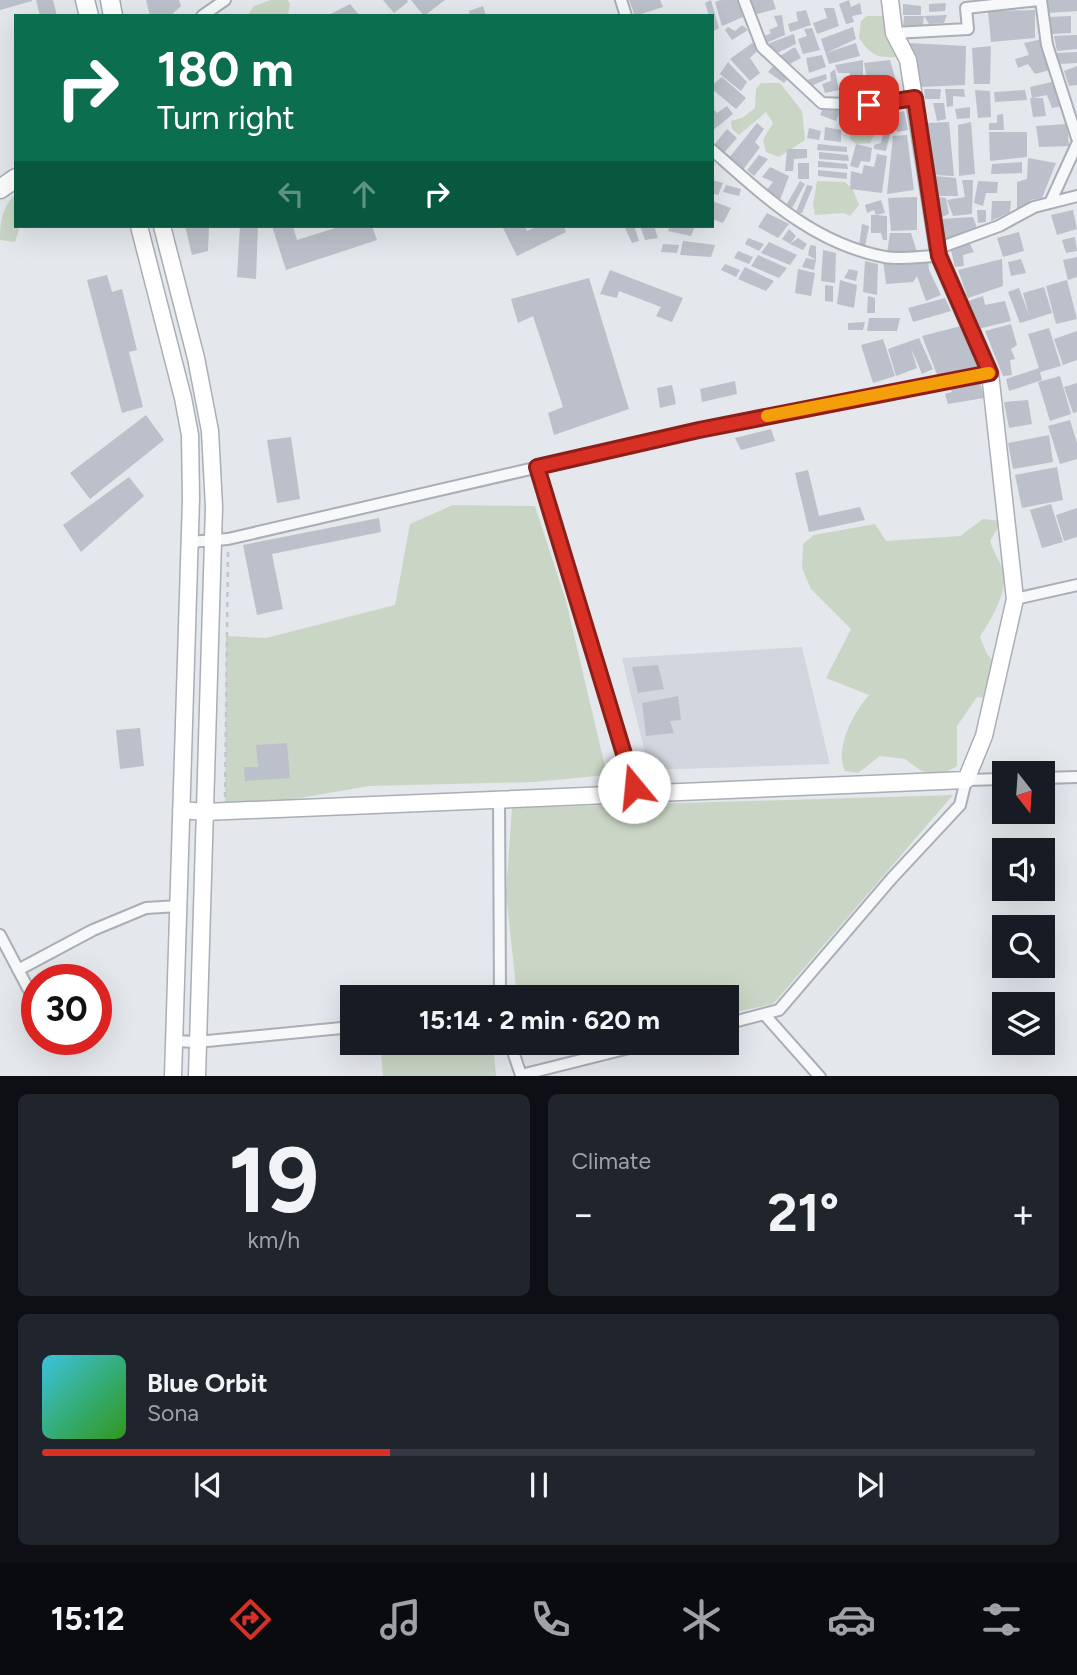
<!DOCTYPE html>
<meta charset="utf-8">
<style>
body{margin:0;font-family:Figtree,sans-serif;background:#20242c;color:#f1f3f6;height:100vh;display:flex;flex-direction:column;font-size:26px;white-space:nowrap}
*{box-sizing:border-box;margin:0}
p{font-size:23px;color:#9ea1a6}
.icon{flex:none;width:38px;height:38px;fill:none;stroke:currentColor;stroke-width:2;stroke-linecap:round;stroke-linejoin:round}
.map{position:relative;height:1076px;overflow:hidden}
.details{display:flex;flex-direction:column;gap:18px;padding:18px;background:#0d0f14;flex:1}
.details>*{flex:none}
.guide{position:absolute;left:14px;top:14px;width:700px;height:214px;border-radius:0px;box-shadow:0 7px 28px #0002;background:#0b6e4f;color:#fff;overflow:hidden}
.needle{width:46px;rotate:163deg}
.controls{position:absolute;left:992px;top:761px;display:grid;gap:14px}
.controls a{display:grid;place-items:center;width:63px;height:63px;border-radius:0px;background:#171b24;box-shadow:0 7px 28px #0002;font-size:35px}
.speed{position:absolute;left:21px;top:964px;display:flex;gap:14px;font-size:35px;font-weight:700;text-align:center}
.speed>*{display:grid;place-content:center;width:91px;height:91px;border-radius:50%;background:#171b24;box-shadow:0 7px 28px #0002;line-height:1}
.speed .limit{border:10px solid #d22;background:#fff;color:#111}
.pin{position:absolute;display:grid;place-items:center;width:60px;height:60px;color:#fff;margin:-30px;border-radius:14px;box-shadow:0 4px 10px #0006}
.me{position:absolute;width:77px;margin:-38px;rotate:343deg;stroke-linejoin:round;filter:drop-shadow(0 0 5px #0008)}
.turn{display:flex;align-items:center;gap:24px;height:147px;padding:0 28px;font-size:32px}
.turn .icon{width:91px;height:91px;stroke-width:2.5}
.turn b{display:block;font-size:49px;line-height:60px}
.lanes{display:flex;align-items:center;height:66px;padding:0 28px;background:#0003;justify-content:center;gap:35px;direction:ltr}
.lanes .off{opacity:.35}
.big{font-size:52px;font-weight:700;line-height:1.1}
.details .tile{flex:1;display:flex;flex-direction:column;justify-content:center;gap:10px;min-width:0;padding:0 24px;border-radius:10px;background:#20242c}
.details .dial{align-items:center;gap:0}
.dial b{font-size:91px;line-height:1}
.song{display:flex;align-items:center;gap:21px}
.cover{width:84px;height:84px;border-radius:10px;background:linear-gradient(135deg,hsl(190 70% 55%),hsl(110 70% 35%))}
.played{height:7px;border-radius:4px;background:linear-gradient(90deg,#d93025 35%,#363941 35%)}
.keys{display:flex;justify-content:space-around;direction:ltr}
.heat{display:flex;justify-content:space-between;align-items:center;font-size:38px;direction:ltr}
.details .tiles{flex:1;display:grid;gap:18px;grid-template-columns:1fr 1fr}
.tile:last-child{grid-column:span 2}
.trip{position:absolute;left:340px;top:985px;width:399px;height:70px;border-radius:0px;background:#171b24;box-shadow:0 7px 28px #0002;font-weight:700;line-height:70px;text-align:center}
.tab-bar{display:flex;height:112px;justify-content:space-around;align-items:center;background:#090b0e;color:#9ea1a6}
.tab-bar .icon{width:49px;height:49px}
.tab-bar .selected{color:#d93025}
.tab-bar b{font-size:32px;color:#f1f3f6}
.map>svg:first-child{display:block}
</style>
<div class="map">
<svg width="1077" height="1077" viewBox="0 0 1077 1077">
<rect width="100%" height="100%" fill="#e4e7ec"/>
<path fill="#d2d6de" d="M802 647 830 764 649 770 622 658Z"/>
<path fill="#c9d6c5" d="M271 0H287L290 3 288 16H247L254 6Z
M867 16H884L903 28 904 49 897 57C876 58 871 55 859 38L861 21Z
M761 83H780L802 111 805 140 779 157 766 152 763 140 773 123 766 112 739 135 732 129 731 121 742 118 755 108 756 89Z
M860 113 866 114 871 122 874 136 870 143 856 144 850 139C849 128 850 119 860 113Z
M817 181 845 182 853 190 859 205 850 216 844 213 815 215 813 205Z
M16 195V226L19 229 15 242 0 240C0 224 2 205 16 195Z
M453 505 535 506 566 601 607 775 534 782 369 786 225 811 226 636 266 638 395 605 410 524Z
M983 519 1002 521 990 541C993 551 998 558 1002 567 1011 588 991 619 980 637L987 654 994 662 987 698 977 697 957 726V766L937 777 920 770 905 759 880 756 858 773 845 771C834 748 854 712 869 695L826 678 851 629 811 589 802 568 803 544 814 535 875 524 886 541 960 536Z
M953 795 773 1004 726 1014V998L517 997 506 893 512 808Z
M380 1043H493L496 1076H383Z"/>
<path fill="#bbc0ca" d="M0 0H32V1L0 10Z
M36 0H53L57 16H40Z
M146 0H179L181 6 170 16H150Z
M383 0H407L408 2 394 13Z
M411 0H445L424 16Z
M629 0H660L663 7 635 16Z
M711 0 719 28 714 31 712 16H709L705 3Z
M721 0H738L743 17 722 26 715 2Z
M747 0H773L776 9 753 15Z
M849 0 851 7 860 3 862 14 852 16 854 22 846 24 839 4Z
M1046 0H1077V11L1049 13Z
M946 3 945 11 929 12V4Z
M350 4 360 16H327Z
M903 4 921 6V15H903Z
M483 6 486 16H470L469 11Z
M824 8H834L839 26 817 34 813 23 827 18Z
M806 10 811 25 790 32 788 24 798 21 796 12Z
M1035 10V38L991 42 988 11Z
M782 15 785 35 766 43 763 37 771 33 769 30 778 26 774 16Z
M947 15 944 23 929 24 924 16Z
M904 16H924L923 25 903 26Z
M1071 16V33L1051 34 1048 17Z
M742 25 748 30 732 40 725 30 728 27 735 31Z
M853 27 856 39 826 53 856 43 860 56 829 64 821 39Z
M812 28 820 50 803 54 798 39 807 36 804 29Z
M794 34 796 44 775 54 767 44Z
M1077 35V49L1057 51 1054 36Z
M1043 39 1050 70 1035 74 1028 64 1018 68 1015 59 1029 55 1024 43Z
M755 41 760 48 750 58 760 73 750 81 730 59Z
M909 43 966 46 965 85 920 87Z
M991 46 990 84H974L972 48Z
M795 47 801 58 786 66 780 56Z
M1077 52V63L1058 64 1056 53Z
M822 55 826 67 809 73 806 58Z
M863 60V93L850 94V73H838L835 65Z
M890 60 896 81 869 91 864 63Z
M728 62 747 82 741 91 720 74Z
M774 65 788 78 784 83 768 72Z
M1077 66V85L1069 86 1064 71Z
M835 69 839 90 825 93 822 84 831 81 830 73Z
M826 74 827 79 809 87 807 80Z
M722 77 746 98 736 109 712 89V85Z
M1056 81 1063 106 1052 108 1047 95 1032 98 1030 87Z
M924 89H941L940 99H925Z
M945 89H964L965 97 953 96V106L947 107Z
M975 90 990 91 991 117 978 118Z
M1025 90 1027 100 995 102 994 92Z
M885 91 889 97 869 102 867 95Z
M1030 98H1043L1046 116 1033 117Z
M933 103H944L946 119 937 121Z
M727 106 733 114 712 131V107L717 113Z
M824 106 840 111 836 121 820 115Z
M886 106 891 128 879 130 871 108Z
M970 107V118L957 119 955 109Z
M904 111 908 130 897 132 893 114Z
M1003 114 1004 130H989V123H997V115Z
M949 122 954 176 933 175 927 123Z
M971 122 975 174 959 176 958 125Z
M757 123 764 129 755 142 760 147 743 170 729 158Z
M1067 124 1069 146 1039 147 1036 126Z
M825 127 841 130V142L824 140Z
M809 128 821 131 819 140 807 138Z
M727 129 737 138 722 155 714 145Z
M989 132H1027V157L990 161Z
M883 134H890L886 151 874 149V145L881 143Z
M907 135 914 190 887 194 893 136Z
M818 144 847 147V152L817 150Z
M856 144 872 148 870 162 861 161 858 168 850 166Z
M787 149H807V158L794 159 793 171H785Z
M819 152 848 155 849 161 819 159Z
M877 154 887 156 882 193 850 189 851 171 862 174 864 165 874 167Z
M759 155 768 159 754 176 747 170Z
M1028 158 1056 163 1042 198 1030 200 1034 207 1017 209V182L1027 179Z
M818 161 847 164 848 169 818 167Z
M1022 162V173L991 174 992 164Z
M798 163H809V179H798Z
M770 167 789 176 780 200 766 191 773 182 762 177Z
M818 170 847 173V179L818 176Z
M935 176 956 178 958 196H934Z
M712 180 723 183 718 195 712 193Z
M962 180H973L972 214 953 216 947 200 965 197Z
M800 181 805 184 791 210 785 207Z
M978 181 998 182 997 193H986L983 206 974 203Z
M726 185 741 189 739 196 723 192Z
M807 185 813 186 802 213 796 212Z
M917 197V230L891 231 888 198Z
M939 197 946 198 949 214 940 218Z
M881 200 885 213 876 215 887 216V240H883L881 233H871V215H876L874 210 867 213 865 205Z
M712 201 731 208 723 223 712 219Z
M992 201H1011L1010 212 991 221Z
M977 210H986V222L978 223Z
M1073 210 1077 229 1057 235 1051 215Z
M767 213 789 224 778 238 758 227Z
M973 217 978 231 947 242 941 219Z
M862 224 869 226 865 247 859 246Z
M185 226H209L208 251 192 255Z
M240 226H258L256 279 237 277Z
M272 226H293L297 240 342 226H372L377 240 286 270Z
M502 226H525L527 231 538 226H564L566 232 517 256Z
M634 226 639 241 632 243 625 228Z
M640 226H654L658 238 645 240Z
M670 226H695L691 236 668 231Z
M789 229 796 236 790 244 798 238 807 244 803 250 790 244 782 239Z
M1019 232 1024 251 1003 257 997 238Z
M890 233H911L917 252 887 253Z
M1075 237 1077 251 1066 253 1062 240Z
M748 238 764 244 759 251 745 244Z
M968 240 974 252 963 255 964 266 955 267 950 246Z
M683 241 715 245 711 257 680 255Z
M769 242 797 255 790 265 761 253Z
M663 244 679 245 677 253 661 252Z
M810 245 816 246V260L814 270 802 267 806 258 816 260 808 255Z
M823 250 836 253 835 283 821 281Z
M738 251 753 257 749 264 734 258Z
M758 255 787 268 779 278 751 266Z
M1077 257V277L1068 280 1063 260Z
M1002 259 1003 286 968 298 958 270Z
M1021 259 1026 273 1011 276 1008 262Z
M883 260H928L929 270 941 295 926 301 917 276 913 282 886 284Z
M865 261 878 264 877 295 863 292Z
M725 264 740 270 736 277 721 270Z
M745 267 774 281 766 291 738 279Z
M798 269 815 273 811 296 795 293Z
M849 269 858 271 856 281 844 278Z
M610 270 683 298 672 322 656 316 661 307 619 291 617 298 600 294Z
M107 275 112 292 122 289 137 350 129 352 143 407 122 413 87 280Z
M589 278 629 409 554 435 548 413 563 407 533 316 518 323 511 299Z
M840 280 857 285 854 308 837 304Z
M1067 280 1077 319 1056 324 1046 286Z
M825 285 833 286V302L825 301Z
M1044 287 1052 313 1020 323 1008 292 1019 288 1029 315 1023 293Z
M868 296 875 298V313H867Z
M983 296 985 305 1005 301 1011 321 978 329 968 301Z
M945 298 951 311 913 322 908 308Z
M869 318H900L897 331H867Z
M865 322 863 330H848V323Z
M1011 324 1017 345 1011 349 1015 359 1010 360 1012 375 1003 376 985 331Z
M961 326 979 366 938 377 922 336Z
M1049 328 1061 366 1040 372 1042 380 1009 391 1006 379 1039 368 1028 334Z
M1077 331V360L1063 365 1054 339Z
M919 338 933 369 922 374 911 348 917 368 896 376 888 349Z
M883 339 895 376 873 383 861 345Z
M1060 376 1071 414 1050 421 1038 382Z
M735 381 737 394 702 402 700 389Z
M980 382 984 398 948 404 945 394 952 392 950 388Z
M1077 383V412L1073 413 1064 387Z
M672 385 676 404 660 408 657 388Z
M1028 400 1032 424 1009 428 1004 402Z
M146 415 164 440 90 499 70 473Z
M1070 420 1077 443V459L1060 464 1048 426Z
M771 429 775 441 741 450 735 438Z
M1049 435 1053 462 1013 469 1008 443Z
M291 437 300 499 277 503 267 440Z
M1057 467 1063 500 1022 508 1015 475Z
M808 470 819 516 860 507 865 520 809 532 795 473Z
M129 477 144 496 81 552 63 525Z
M1051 504 1063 542 1042 548 1030 510Z
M1077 508V537L1064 541 1056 515Z
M379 518 381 532 272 554 283 609 257 615 243 545Z
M658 665 664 689 638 693 632 667Z
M678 696 681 720 670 721 674 733 646 736 642 703Z
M140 728 144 766 120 769 116 730Z
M287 743 290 778 245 781 244 767H258L256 745Z"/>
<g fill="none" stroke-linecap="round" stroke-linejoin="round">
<defs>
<path id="street" d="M621 0 626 16
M744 0 762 47 822 103 869 105 915 98
M1041 0 1047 45 1077 138
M202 16 225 0
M894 33 968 29 966 8 1039 0
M712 150C764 196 814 244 885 257 902 260 922 256 939 256
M1050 203 1077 144
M939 248 999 226 1034 207 1077 196
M537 467 634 787
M189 542 228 539 699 430 990 373
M1015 599 1077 585
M1043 778 1077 777
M499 800 500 998
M0 935 32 996
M18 970 93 930 146 908 178 906
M764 1014 820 1077
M726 1024 779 1010 892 878 960 805 966 780 1004 779
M174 1041 197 1042 352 1027
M510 1043 521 1075 649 1043"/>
<path id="secondary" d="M139 226 183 398 190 435 191 499 173 1077
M162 226 196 358 210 431 214 507 197 1077
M181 810 205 812 966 780 984 736 1015 599 990 373 939 256 908 60 894 33 890 0"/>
<path id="primary" d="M85 0 89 16
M110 0 113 16
M0 189 16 178"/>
</defs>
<use href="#street" stroke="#a9aeb7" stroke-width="14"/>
<use href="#secondary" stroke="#a9aeb7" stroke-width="19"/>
<use href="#primary" stroke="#a3abb8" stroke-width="21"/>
<path stroke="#c2c5cb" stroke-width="2.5" stroke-dasharray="5 5" stroke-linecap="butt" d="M225 797 228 548"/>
<use href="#street" stroke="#f7f8fa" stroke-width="10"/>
<use href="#secondary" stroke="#fff" stroke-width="16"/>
<use href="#primary" stroke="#fff" stroke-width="18"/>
</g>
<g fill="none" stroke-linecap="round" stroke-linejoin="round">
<defs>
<path id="route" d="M634 787 537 467 699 430 990 373 939 256 915 98 869 105"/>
</defs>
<use href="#route" stroke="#8d1f18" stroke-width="18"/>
<use href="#route" stroke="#d93025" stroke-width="12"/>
<path stroke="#f59e0b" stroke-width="12" d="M767 416 989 373"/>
</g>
</svg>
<div class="controls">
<a><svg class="needle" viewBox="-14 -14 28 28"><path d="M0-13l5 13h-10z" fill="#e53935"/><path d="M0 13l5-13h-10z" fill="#9ea1a6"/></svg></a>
<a><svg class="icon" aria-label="sound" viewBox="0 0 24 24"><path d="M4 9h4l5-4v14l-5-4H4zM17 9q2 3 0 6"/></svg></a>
<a><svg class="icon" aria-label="search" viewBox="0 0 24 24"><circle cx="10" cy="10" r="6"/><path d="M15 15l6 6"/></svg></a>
<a><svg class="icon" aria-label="layers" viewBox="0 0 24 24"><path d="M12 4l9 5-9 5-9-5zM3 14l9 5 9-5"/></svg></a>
</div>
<div class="speed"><div class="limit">30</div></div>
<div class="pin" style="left:869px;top:105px;background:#d93025"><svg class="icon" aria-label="arrive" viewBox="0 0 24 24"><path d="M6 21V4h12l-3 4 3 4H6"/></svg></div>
<svg class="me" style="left:634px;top:787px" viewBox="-20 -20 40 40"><circle r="19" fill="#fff"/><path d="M0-13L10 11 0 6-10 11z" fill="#d93025"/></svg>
<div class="trip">15:14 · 2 min · 620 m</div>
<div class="guide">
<div class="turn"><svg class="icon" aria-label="right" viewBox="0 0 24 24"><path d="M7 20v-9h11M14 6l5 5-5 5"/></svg><div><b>180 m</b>Turn right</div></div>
<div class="lanes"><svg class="icon off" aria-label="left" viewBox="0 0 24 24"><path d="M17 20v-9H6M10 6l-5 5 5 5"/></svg><svg class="icon off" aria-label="ahead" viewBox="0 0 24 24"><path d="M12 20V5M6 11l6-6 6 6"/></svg><svg class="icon" aria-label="right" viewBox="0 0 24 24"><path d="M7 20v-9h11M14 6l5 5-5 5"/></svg></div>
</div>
</div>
<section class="details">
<div class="tiles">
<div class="tile dial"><b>19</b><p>km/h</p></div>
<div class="tile"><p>Climate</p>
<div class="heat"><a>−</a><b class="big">21°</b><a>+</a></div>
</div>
<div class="tile">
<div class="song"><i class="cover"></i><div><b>Blue Orbit</b><p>Sona</p></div></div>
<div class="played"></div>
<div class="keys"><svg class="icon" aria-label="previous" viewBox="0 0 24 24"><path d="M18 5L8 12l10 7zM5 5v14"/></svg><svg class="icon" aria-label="pause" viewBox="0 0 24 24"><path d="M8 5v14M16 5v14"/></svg><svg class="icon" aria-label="next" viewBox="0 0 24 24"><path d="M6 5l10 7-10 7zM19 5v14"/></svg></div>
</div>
</div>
</section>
<nav class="tab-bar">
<b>15:12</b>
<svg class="icon selected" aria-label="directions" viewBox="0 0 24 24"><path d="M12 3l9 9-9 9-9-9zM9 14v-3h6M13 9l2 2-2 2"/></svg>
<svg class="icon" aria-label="music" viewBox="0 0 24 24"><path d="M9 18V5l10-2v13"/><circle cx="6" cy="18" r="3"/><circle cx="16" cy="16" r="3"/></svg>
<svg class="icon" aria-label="phone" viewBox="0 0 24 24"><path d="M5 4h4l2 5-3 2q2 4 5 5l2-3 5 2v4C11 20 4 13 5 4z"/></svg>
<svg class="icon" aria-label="climate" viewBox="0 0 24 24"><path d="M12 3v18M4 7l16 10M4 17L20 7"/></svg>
<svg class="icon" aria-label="car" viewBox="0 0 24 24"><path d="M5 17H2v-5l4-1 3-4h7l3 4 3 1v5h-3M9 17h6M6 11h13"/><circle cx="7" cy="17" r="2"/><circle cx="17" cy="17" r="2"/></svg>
<svg class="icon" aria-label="filters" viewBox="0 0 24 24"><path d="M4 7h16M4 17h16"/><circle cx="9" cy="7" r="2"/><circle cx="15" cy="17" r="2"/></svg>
</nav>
